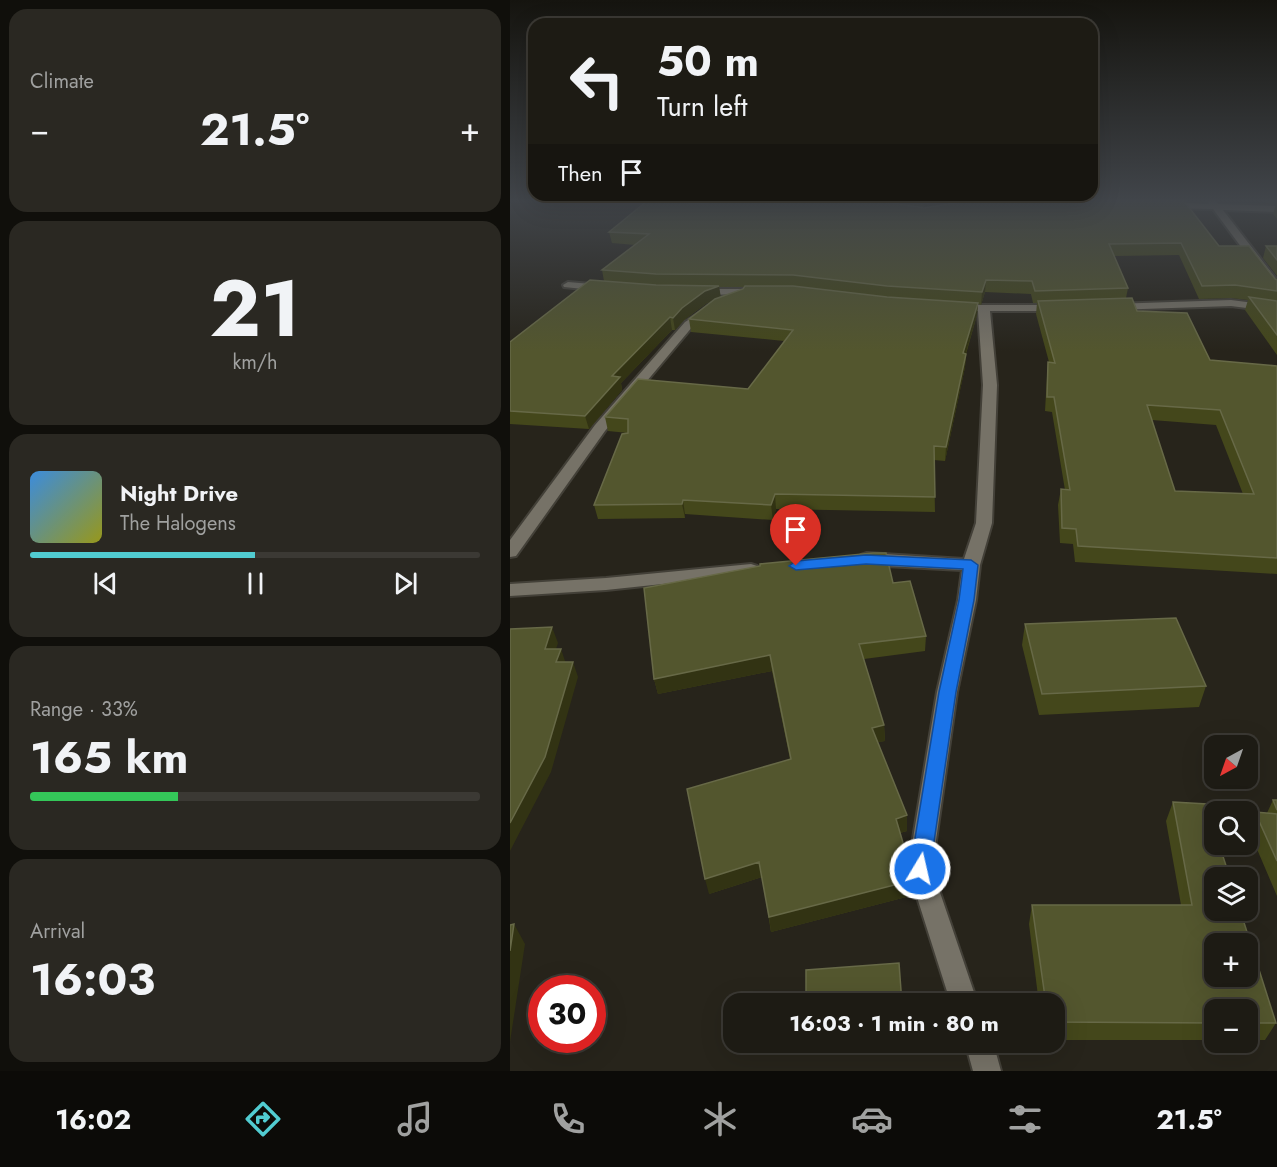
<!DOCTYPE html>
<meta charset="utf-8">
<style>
body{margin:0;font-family:Jost,sans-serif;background:#2a2822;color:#f1f3f6;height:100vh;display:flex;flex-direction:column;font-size:22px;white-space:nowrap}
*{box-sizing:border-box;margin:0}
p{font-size:20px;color:#a0a1a0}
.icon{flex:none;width:33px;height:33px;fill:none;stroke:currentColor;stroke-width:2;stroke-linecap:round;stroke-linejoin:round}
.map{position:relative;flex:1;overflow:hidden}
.sheet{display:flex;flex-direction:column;gap:9px;padding:9px;background:#100f0b;width:510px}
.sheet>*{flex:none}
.banner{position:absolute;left:18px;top:18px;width:570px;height:183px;border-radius:18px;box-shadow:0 6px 24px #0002,0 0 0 2px #3b3934;background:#1d1b14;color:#f1f3f6;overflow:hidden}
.needle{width:39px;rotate:220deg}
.controls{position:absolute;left:694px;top:735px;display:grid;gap:12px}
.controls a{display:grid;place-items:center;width:54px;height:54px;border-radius:12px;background:#1d1b14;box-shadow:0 6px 24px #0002,0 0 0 2px #3b3934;font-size:30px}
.speed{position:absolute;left:18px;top:975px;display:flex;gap:12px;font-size:30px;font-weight:700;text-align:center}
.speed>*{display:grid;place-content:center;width:78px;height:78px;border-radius:50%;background:#1d1b14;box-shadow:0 6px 24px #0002,0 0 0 2px #3b3934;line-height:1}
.speed .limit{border:9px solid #d22;background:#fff;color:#111}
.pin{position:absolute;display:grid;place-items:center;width:51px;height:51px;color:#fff;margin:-62px -26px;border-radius:50% 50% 50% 0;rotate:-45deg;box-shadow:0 0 6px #0007}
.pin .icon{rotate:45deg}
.me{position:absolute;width:66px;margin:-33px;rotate:9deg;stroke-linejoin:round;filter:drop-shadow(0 0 4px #0008)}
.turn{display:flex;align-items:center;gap:21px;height:126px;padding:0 30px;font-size:27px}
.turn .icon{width:78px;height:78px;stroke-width:2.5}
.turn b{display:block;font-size:42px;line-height:51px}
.then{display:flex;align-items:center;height:57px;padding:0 30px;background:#0003;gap:12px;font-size:22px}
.big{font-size:45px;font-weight:700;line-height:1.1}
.sheet .card{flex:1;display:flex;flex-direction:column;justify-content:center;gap:9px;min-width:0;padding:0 21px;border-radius:18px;background:#2a2822}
.sheet .dial{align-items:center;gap:0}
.dial b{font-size:78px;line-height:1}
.song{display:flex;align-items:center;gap:18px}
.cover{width:72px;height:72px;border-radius:9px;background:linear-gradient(135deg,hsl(210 70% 55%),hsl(60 70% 35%))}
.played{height:6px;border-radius:3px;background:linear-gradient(90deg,#51ccd1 50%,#3b3934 50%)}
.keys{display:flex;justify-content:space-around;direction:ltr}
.heat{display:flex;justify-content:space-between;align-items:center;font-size:33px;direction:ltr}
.charge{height:9px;border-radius:4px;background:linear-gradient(90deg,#34c759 33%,#3b3934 0)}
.trip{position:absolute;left:213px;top:993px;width:342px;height:60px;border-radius:18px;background:#1d1b14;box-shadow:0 6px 24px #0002,0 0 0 2px #3b3934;font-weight:700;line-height:60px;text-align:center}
.menu{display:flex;height:96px;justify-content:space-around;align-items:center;background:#0c0b08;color:#a0a1a0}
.menu .icon{width:42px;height:42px}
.menu .on{color:#51ccd1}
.menu b{font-size:27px;color:#f1f3f6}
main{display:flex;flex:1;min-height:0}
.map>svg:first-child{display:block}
</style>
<main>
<section class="sheet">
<div class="card"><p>Climate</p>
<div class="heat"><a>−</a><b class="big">21.5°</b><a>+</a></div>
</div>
<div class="card dial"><b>21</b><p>km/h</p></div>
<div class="card">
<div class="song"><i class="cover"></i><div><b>Night Drive</b><p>The Halogens</p></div></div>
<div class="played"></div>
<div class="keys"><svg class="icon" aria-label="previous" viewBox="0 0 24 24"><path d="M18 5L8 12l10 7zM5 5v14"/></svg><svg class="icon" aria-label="pause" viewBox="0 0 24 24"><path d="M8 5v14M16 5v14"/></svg><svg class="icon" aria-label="next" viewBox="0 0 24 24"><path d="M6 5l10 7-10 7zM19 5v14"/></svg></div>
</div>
<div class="card"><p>Range · 33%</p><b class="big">165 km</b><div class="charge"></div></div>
<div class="card"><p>Arrival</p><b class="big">16:03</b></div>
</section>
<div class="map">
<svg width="767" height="1071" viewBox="0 0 767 1071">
<rect width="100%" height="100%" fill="#27241b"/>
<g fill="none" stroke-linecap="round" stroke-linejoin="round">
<defs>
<path id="minor" d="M697 201H706L708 204 767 206V212L713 210 767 280V291L763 290 703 209 657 208 653 205 657 202 699 204Z
M58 282 93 285 98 288 93 291 54 287 53 285Z
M245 289 250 292 249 294 187 295 182 292 187 289Z
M721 300 767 306V312L721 306 603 310 597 307 603 304Z
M444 305H548L554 308 548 311H480L487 385 482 523 470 565 466 600 447 692 422 869 468 1004H441L398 869 427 692 448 600 452 570 357 565 351 563 348 559 351 555 357 553 454 559 466 523 473 385 468 311 440 310V306Z
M197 308 203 311 201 313 183 326 95 431 6 556 0 557V540L85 425 175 322Z
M241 564 247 566 250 570 247 574 96 590 0 596V584L96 578Z
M455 1042H483L491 1071H463Z"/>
</defs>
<use href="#minor" stroke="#434038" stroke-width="4"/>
<use href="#minor" fill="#767267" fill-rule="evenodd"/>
</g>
<path fill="#44471b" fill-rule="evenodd" d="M199 201H674L709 246 767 279V355L735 310 738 300 721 298 689 299 669 255 604 256 618 288 616 298 627 311 700 360 767 366V574L565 562 563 544 550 543 548 505 551 489 555 490 542 412 535 411 537 376 539 362 526 314 527 303H523L521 294 475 292 471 305 468 304 467 315 456 354 455 367 435 461 424 460 425 512 266 509 263 520 175 514V518L88 519 84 505 118 433 98 431 95 417 238 389 274 341 181 332 179 319 203 301 197 303 174 320 165 330H162L111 383 112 390 79 429 0 424V342L94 281 92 270 125 245 102 243 99 232 196 204ZM209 287H235L233 289 210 297ZM642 420 706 425 733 494 665 491Z
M754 201H767V219L763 214 766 204 755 203Z
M756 246H767V276L753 258Z
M383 583 416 636 415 651 354 659 374 725 375 741 368 742 397 831 390 833 404 895 261 932 252 877 199 894 280 759 262 671 148 694 144 679Z
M515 624 696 686 689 707 529 715 512 645Z
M763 800H767V896L738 828 745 812 757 813Z
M663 802 766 1023 755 1040H738V1010H705V1040H544V1004H529L519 924 522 905H671L656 821Z"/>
<path fill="#323313" d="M414 201H457L414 209Z
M476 280 475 292 471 305 472 292Z
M209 286 211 298 197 303 174 320 165 330 163 318 172 308 195 291Z
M468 303 467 315 452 366 453 353Z
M160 317 162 330 111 383 112 390 79 429 75 416 102 376Z
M456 354 455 367 435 461 436 447Z
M265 494 266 509 263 520 261 505Z
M173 500 175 514V518L172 504Z
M42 627 48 643 41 664 35 649Z
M51 649 56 664 46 662Z
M260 655 262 671 148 694 144 679Z
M63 662 68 677 41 772 0 851V823Z
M374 725 375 741 362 743V728Z
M397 815V831L386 834V819Z
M249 862 252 877 199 894 195 879Z
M404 880V895L261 932 259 917Z
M4 924 15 944 0 1042V951Z"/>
<path fill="#53562e" stroke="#676947" stroke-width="1.5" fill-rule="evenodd" d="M137 201H156L196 204 199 201H370L414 208 456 201H674L709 246H739L765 279 767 280V291L725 285 692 286 671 243 599 244 618 288 525 291 522 281 476 280 472 292 377 286 283 275 146 274 92 270 139 234 99 232Z
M756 246H767V260Z
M80 280 146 285 209 286 195 291 172 308 163 318 160 317 102 376 110 377 75 416 0 411V342Z
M235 286H283L377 297 468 303 453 353 456 354 436 447 424 446 425 497 265 494 261 505 173 500 172 504 84 505 112 434 118 433V419L95 417 128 379 238 389 283 330 179 319 205 299 233 289Z
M739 297 767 301V335Z
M622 298 627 311 677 313 700 360 767 366V558L568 546 566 529 552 528 551 489 560 490 544 397H537L538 362 545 363 528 301ZM637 405 710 410 744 494 665 491Z
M363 553H376L383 583 400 581 416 636 349 644 374 725 362 728 397 815 386 819 404 880 259 917 249 862 195 879 177 789 281 759 260 655 144 679 134 588 250 566V564Z
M666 618 696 686 532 694 515 624Z
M42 627 35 649H51L46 662H63L35 757 0 823V629Z
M763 800H767V810Z
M663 802 697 804 705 831V844H709L720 878H705V910H730L766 1023H738V1010H705V1023L544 1022V1004H536L522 905H682ZM705 944H738V976H705Z
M745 812 767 814V861Z
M4 924 0 951V925Z
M389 963 392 1004H296V970Z"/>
<linearGradient id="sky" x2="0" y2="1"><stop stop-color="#15140f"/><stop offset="0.57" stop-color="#41454a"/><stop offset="1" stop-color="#41454a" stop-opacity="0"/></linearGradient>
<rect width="767" height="351" fill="url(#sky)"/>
<path fill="#1a73e8" stroke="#114b97" stroke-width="1.5" d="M356 555 461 560 468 565 464 600 446 692 420 869 417 875 410 878 403 875 400 869 429 692 449 600 453 569 356 564 286 570 279 566 286 561Z"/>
</svg>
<div class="controls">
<a><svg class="needle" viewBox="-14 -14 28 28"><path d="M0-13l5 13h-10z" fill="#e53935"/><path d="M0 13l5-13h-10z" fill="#a0a1a0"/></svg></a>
<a><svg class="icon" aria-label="search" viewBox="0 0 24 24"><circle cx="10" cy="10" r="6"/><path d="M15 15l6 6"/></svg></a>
<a><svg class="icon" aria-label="layers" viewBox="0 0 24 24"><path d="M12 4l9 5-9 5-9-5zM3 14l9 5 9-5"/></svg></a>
<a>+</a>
<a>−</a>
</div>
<div class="speed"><div class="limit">30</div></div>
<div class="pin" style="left:286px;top:566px;background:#d93025"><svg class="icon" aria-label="arrive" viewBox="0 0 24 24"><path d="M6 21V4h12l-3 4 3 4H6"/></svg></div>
<svg class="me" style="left:410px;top:869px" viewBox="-20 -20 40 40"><circle r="17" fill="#1a73e8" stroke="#fff" stroke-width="3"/><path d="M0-11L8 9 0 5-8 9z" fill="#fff"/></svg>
<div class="trip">16:03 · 1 min · 80 m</div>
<div class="banner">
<div class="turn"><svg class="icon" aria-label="left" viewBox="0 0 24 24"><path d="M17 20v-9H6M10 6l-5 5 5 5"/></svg><div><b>50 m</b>Turn left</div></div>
<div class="then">Then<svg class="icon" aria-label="arrive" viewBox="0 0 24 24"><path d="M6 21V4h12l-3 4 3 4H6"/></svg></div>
</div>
</div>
</main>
<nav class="menu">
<b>16:02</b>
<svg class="icon on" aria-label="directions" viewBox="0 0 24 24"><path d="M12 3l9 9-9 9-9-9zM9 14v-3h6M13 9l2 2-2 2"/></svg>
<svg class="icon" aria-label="music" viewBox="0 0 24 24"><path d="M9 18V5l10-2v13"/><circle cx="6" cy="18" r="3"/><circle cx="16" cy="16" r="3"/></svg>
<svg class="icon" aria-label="phone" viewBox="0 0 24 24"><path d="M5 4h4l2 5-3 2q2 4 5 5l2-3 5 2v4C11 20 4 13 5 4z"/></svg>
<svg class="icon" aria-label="climate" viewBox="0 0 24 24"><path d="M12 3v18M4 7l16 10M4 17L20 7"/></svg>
<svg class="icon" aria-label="car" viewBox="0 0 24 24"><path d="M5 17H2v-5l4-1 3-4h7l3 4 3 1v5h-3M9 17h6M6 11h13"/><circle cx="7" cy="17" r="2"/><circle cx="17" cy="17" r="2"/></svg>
<svg class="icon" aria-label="filters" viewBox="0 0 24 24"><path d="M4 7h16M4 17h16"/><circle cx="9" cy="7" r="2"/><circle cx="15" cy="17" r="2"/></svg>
<b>21.5°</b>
</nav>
